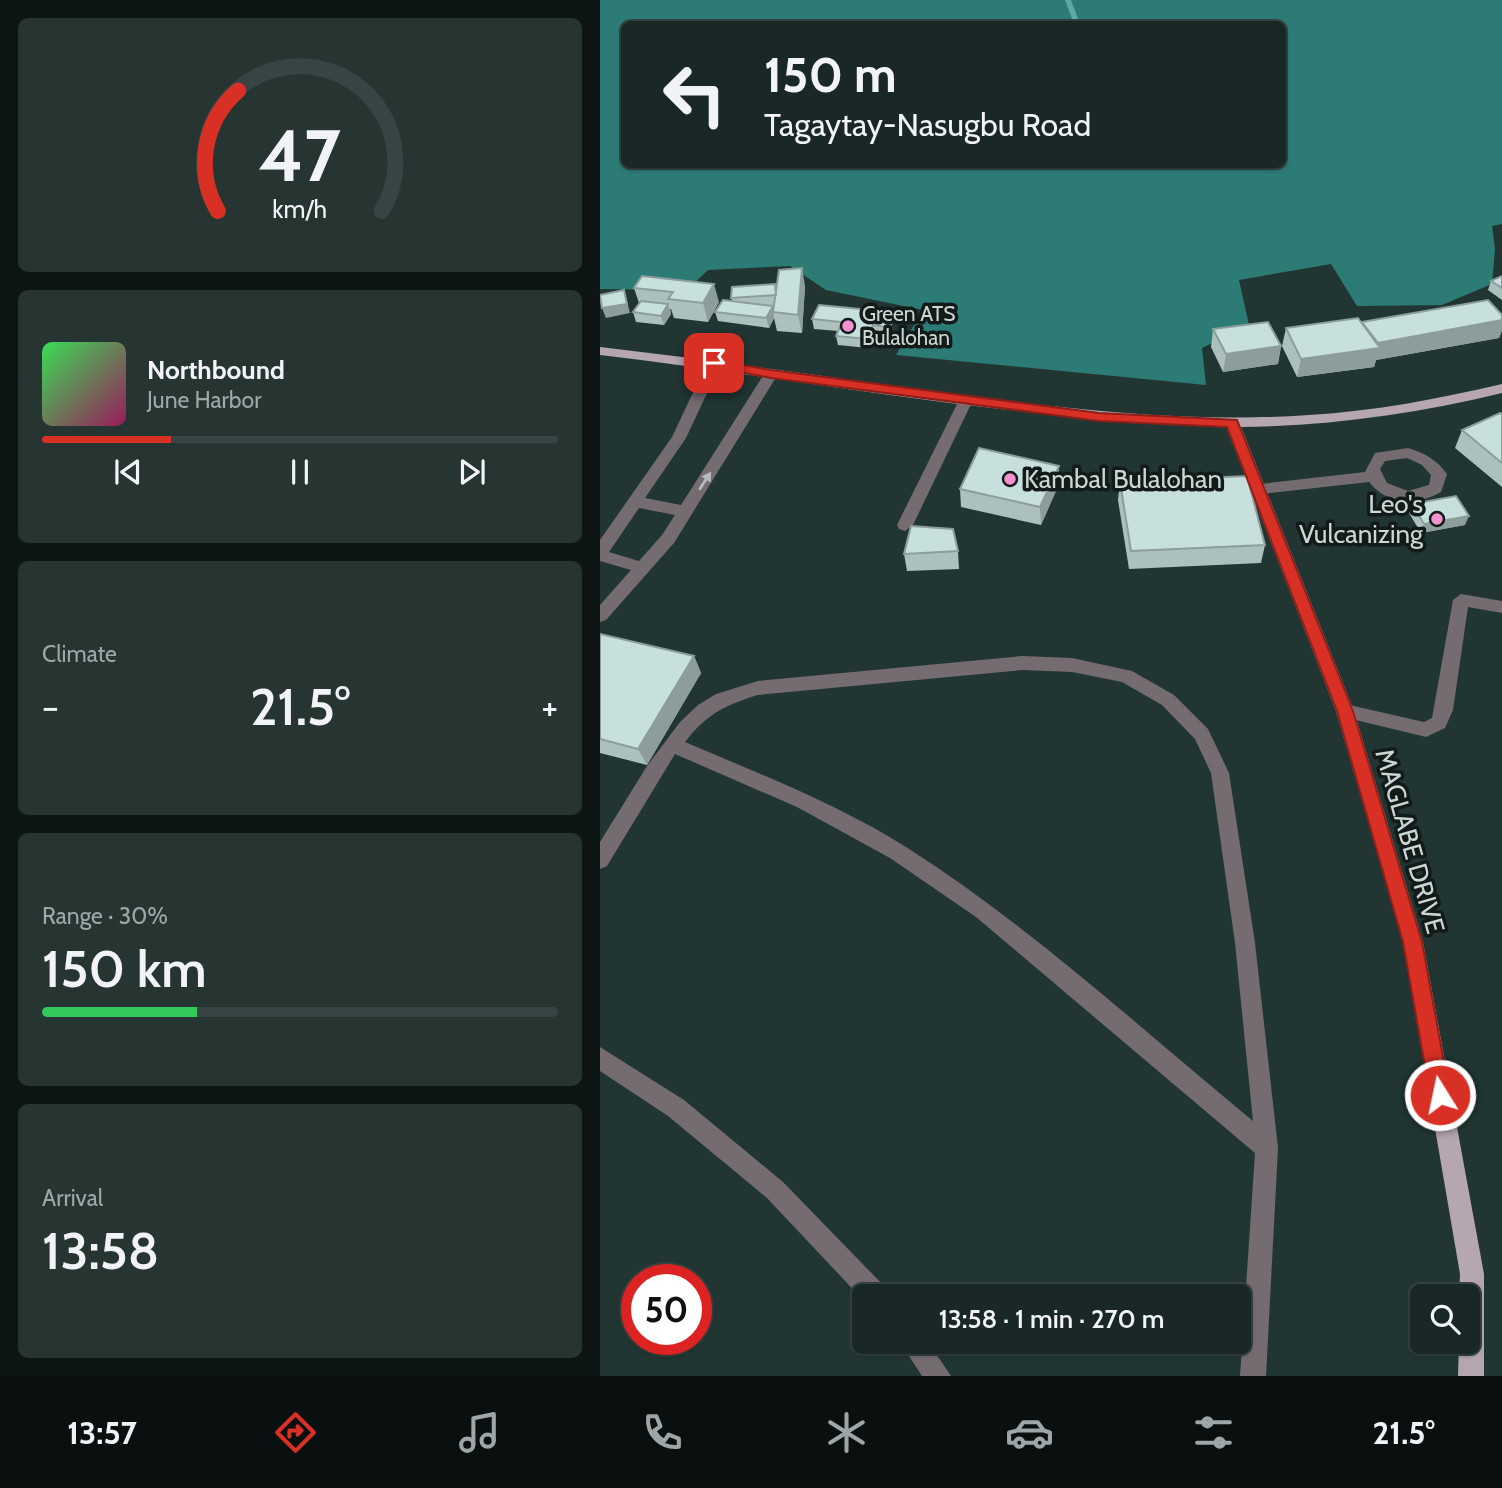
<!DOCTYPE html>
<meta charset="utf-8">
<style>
body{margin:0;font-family:Cabin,sans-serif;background:#263432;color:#f1f3f6;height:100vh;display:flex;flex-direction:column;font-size:26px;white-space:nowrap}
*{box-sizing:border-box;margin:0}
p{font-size:23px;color:#9fa6a7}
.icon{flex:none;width:38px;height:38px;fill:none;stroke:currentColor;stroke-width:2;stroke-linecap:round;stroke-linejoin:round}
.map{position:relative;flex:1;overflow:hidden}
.side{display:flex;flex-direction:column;gap:18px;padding:18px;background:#0e1615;width:600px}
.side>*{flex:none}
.hud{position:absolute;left:21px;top:21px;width:665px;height:147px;border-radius:10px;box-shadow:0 2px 5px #0004,0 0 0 2px #374443;background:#192826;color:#f1f3f6;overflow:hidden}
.fabs{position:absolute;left:810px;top:1284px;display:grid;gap:14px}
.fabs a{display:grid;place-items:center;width:70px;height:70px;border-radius:10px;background:#192826;box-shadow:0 2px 5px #0004,0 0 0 2px #374443;font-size:35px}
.speed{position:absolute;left:21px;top:1264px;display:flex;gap:14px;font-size:35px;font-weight:700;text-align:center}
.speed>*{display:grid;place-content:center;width:91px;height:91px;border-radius:50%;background:#192826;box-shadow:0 2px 5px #0004,0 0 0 2px #374443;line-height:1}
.speed .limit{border:10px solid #d22;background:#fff;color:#111}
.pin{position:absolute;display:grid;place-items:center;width:60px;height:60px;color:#fff;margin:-30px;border-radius:14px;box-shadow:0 4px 10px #0006}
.me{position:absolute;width:77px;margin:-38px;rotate:350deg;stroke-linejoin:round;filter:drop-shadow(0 0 5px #0008)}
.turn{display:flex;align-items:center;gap:24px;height:147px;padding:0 28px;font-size:32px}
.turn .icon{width:91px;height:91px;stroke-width:2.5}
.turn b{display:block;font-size:49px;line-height:60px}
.big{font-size:52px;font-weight:600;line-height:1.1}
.side .widget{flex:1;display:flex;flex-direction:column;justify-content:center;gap:10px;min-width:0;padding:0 24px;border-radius:10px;background:#263432}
.side .dial{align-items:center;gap:0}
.dial svg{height:182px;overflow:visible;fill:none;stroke:#374443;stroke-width:7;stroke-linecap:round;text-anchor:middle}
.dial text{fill:#f1f3f6;stroke:none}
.song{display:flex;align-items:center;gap:21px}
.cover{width:84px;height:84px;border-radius:10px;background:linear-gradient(135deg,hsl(130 70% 55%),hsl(330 70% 35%))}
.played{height:7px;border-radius:4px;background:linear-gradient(90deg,#d93025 25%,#374443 25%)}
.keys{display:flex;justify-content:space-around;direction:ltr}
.heat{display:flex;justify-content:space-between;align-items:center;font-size:38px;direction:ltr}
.charge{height:10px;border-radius:5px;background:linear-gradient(90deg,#34c759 30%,#374443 0)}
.trip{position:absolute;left:252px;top:1284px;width:399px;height:70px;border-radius:10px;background:#192826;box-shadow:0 2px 5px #0004,0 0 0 2px #374443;font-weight:600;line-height:70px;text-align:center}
.tabs{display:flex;height:112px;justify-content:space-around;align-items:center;background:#0a100f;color:#9fa6a7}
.tabs .icon{width:49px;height:49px}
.tabs .current{color:#d93025}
.tabs b{font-size:32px;color:#f1f3f6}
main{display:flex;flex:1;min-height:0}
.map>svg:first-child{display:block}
</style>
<main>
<section class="side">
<div class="widget dial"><svg viewBox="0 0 100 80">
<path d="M14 69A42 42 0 1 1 86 69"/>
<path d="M14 69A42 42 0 0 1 23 16" stroke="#d93025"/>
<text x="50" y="56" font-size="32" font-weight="700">47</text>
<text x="50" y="72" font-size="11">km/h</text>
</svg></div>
<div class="widget">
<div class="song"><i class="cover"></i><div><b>Northbound</b><p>June Harbor</p></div></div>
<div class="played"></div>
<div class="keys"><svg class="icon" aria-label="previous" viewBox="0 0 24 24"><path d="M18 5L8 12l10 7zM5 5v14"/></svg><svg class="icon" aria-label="pause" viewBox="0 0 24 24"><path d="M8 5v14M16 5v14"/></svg><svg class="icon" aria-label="next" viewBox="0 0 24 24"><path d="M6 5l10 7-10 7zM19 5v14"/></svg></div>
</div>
<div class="widget"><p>Climate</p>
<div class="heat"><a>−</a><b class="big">21.5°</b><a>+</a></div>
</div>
<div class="widget"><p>Range · 30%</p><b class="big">150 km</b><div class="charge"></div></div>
<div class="widget"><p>Arrival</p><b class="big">13:58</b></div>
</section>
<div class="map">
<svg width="902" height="1376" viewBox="0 0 902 1376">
<rect width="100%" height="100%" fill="#213633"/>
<path fill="#2d7b75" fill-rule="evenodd" d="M0 0H902V224L892 226 895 249 892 284 842 305 757 306 731 264 639 280 649 325 602 348 606 385 296 355 323 310 226 290 190 266 108 270 87 290 0 289ZM24 24H682V164H24Z"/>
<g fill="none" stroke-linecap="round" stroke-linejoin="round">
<path fill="#5caaa3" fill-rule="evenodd" d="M465 0H471L480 24H474Z"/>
<path fill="#746c71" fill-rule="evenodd" d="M114 359 121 363 86 438 45 498 81 505 166 371 171 370 178 374 74 543 6 620 0 622V605L31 570 0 561V540L72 437 107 363ZM39 508 75 515 62 535 39 561 9 552Z
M366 395 373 400 313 525 305 531 299 529 297 525 359 400Z
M808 448C825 453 837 460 847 474L841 492C817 506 787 505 769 482L660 494 652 489 660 484 765 472 775 453ZM807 458 822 465 831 475 829 485 808 491 787 483 780 469 785 461Z
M861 594 902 601V613L868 607 853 710 845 728 826 737 739 716 736 711 739 706 745 704 824 722 832 718 853 600Z
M422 656 472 658 532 671 574 695 608 729 629 773 655 943 678 1148 666 1376H640L655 1153 376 917 290 858 197 807 75 754 7 866 0 869V842L47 766 80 722 98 705 116 694 158 681ZM422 670 472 672 522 682 562 705 595 739 611 773 635 943 653 1121C540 1028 430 926 306 847 237 804 160 774 85 742 107 714 125 705 158 695Z
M0 1047 84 1100 183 1182 286 1288 289 1297H264V1301L167 1198 68 1116 0 1071Z
M300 1342H328L351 1376H322Z"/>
<path fill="#b5a6af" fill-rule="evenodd" d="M0 347C121 361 241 379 361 395 476 410 593 423 709 415 775 411 838 399 902 384V393C815 414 730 426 641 427L754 711 823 942 884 1274V1376H858L859 1342H868V1297H859L860 1274 803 942 736 711 626 426C416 421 208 380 0 355Z"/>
</g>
<path fill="#acc1be" d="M42 276 119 302 108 322 74 318 71 309H70L71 314 64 325 36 322 33 312 39 303 34 288Z
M902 276V300L888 290 891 281Z
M175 284 176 288 205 286 202 333 177 331 174 318 169 328 118 321 115 312 132 301 131 298Z
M292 312 293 322 287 336 274 335 268 348 238 345 236 336 238 331 214 329 212 319Z
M902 315V330L899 338 776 360 774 367 697 377 682 346 686 328 762 324V322Z
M613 329 681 346 678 364 623 372 611 347Z
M902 414V487L855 448 862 430Z
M459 466V484L441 525 361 507 360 489Z
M520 482 665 545 661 563 529 569 518 500Z
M812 504 865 525 821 533 809 513Z
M358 551 359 569 307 571 304 554Z
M0 634 94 656 101 673 47 765 0 753Z"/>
<path fill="#8c9d9b" d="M202 268 205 286 202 333 198 315Z
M114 284 119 302 108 322 103 303Z
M24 290 30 313 6 318 2 308Z
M68 304 71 314 64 325 61 316Z
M173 306 174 318 169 328 166 318Z
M292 312 293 322 287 336 286 327Z
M902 320V330L899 338 776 360 774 367 697 377 701 359 776 349 778 343Z
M273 325 274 335 268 348 267 339Z
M681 346 678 364 623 372 626 354Z
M459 466V484L441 525 440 507Z
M869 516 865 525 821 533 824 524Z
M94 656 101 673 47 765 38 749Z"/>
<path fill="#c8e0dd" stroke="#8c9d9b" stroke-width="2" d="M202 268 198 315 173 312 179 270Z
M42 276 114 284 103 303 68 299 73 292 34 288Z
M902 276V288L891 281Z
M175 284 176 295 131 298 132 287Z
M24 290 27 304 2 308 0 295Z
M123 300 173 306 166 318 115 312Z
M888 300 902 315V320L778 343 762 322Z
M41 301 68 304 61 316 33 312Z
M219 305 292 312 286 327 273 325 267 339 236 336 242 322 212 319Z
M758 318 780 348 701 359 686 328Z
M668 322 681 346 626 354 613 329Z
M900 413 902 414V463L862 430Z
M379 448 459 466 440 507 360 489Z
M647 476 665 545 531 551 520 482Z
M856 496 869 516 824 524 812 504Z
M311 526 353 529 358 551 304 554Z
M0 634 94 656 38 749 0 739Z"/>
<defs><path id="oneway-solid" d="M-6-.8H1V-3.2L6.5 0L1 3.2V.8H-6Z" transform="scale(1.75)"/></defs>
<use fill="#b5bcbc" href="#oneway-solid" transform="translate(105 481) rotate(-57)"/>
<path fill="#d93025" stroke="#8d1f18" stroke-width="2" d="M114 360 171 370 499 413 637 420 753 711 822 942 850 1095 847 1102 840 1105 833 1102 830 1095 803 942 737 711 627 427 499 421 171 378 109 366V361Z"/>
<g fill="#f491d3" stroke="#121b1a" stroke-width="2.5">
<circle cx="248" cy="326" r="7"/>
<circle cx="410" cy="479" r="7"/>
<circle cx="837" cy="519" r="7"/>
</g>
<g text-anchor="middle" stroke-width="7" stroke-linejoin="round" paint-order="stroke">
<g font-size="21" fill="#cbd7d5" stroke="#121b1a" text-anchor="start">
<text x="262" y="321">Green ATS<tspan x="262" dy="24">Bulalohan</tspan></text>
</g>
<g font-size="26" fill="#cbd7d5" stroke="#121b1a" text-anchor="start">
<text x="424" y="488">Kambal Bulalohan</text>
<text x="823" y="513" text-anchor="end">Leo's<tspan x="823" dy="30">Vulcanizing</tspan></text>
</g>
<g font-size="26" fill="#cbd7d5" stroke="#121b1a">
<text transform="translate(810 841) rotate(74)" y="9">MAGLABE DRIVE</text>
</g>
</g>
</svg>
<div class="fabs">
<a><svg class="icon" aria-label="search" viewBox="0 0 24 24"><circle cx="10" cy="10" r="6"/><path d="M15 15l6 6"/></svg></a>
</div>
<div class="speed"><div class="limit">50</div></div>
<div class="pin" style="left:114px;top:363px;background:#d93025"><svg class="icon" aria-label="arrive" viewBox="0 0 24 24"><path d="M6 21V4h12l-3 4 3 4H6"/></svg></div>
<svg class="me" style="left:840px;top:1095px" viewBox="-20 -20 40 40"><circle r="17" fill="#d93025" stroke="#fff" stroke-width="3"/><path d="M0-11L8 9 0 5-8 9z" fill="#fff"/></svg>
<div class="trip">13:58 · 1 min · 270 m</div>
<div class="hud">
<div class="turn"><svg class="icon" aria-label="left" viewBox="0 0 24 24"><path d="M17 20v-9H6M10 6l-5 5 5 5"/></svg><div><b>150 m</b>Tagaytay-Nasugbu Road</div></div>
</div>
</div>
</main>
<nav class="tabs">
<b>13:57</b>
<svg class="icon current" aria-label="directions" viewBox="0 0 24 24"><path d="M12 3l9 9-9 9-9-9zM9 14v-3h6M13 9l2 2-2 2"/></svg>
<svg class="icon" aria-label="music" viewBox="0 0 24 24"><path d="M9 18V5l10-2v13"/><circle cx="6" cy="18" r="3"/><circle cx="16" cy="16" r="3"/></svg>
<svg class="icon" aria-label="phone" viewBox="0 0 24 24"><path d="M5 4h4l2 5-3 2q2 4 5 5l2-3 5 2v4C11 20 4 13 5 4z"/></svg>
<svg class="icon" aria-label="climate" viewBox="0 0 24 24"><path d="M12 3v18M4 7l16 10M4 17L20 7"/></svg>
<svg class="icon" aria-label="car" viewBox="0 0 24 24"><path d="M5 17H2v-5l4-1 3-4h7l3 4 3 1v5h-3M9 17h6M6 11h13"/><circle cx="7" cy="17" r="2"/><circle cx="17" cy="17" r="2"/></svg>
<svg class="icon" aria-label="filters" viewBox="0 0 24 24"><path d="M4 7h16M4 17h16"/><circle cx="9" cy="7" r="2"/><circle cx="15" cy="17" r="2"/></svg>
<b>21.5°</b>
</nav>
